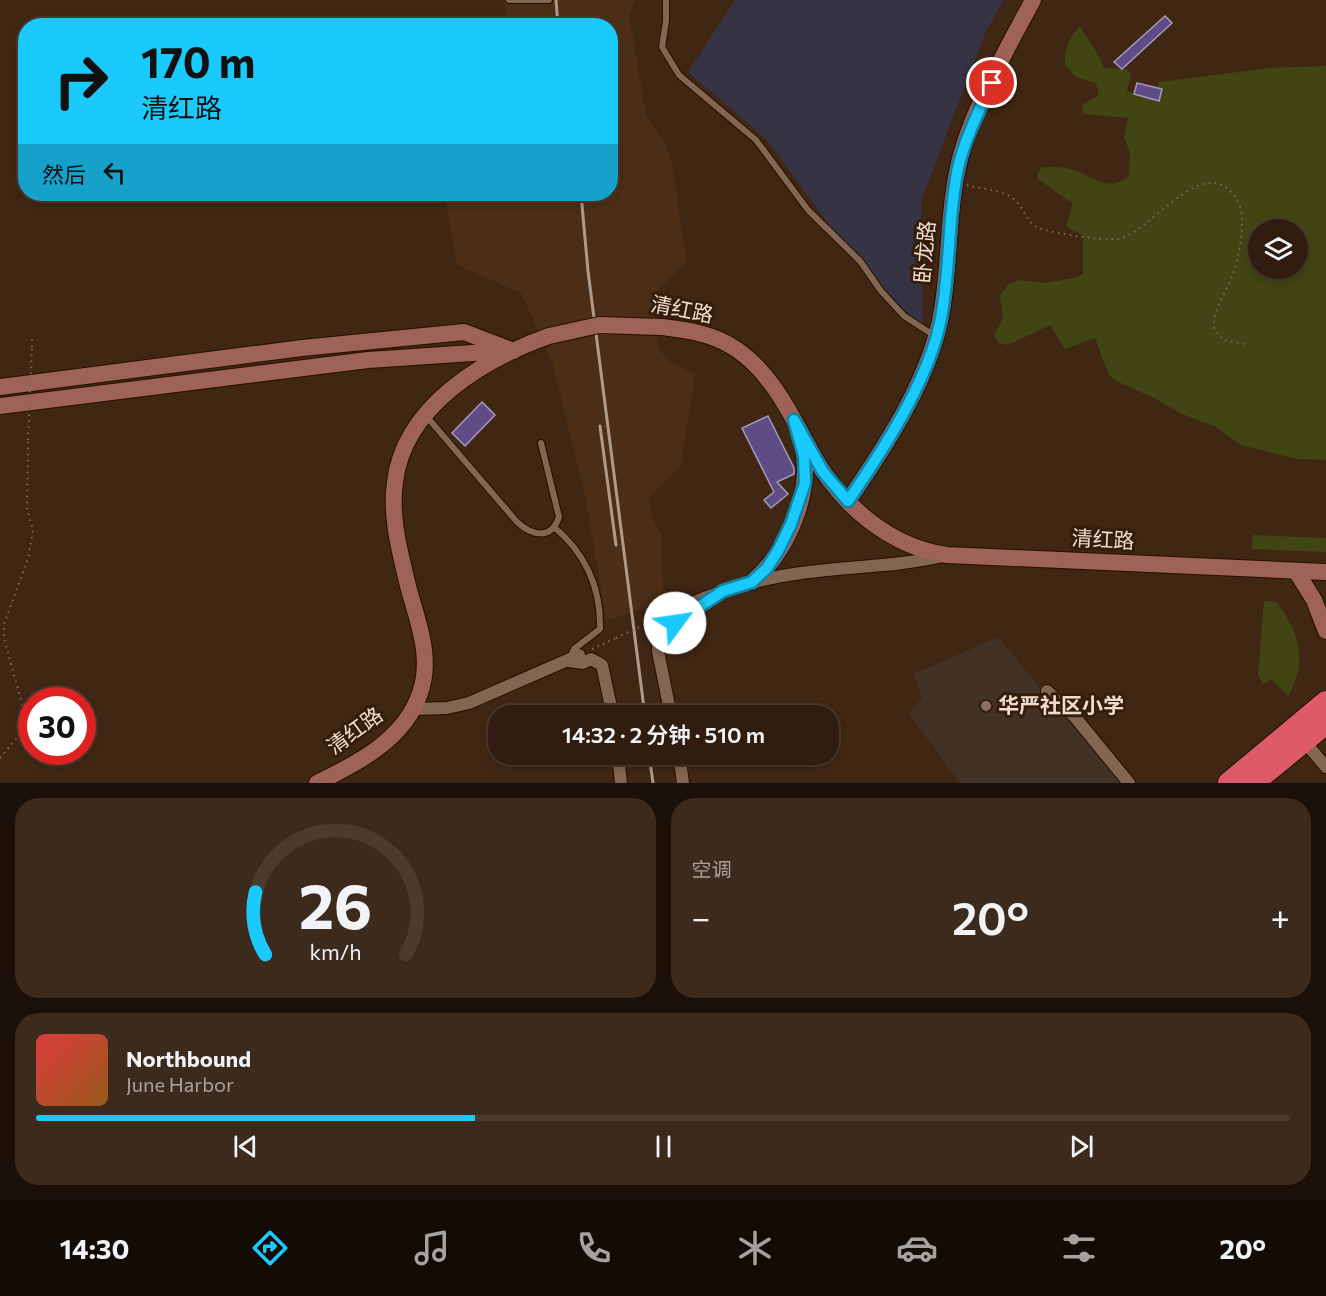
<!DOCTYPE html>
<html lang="zh">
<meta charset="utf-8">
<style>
body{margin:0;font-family:Commissioner,"Noto Sans SC",sans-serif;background:#3c2a1d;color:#f1f3f6;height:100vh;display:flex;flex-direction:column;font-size:22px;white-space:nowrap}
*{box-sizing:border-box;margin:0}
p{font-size:20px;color:#a8a29e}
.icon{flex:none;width:33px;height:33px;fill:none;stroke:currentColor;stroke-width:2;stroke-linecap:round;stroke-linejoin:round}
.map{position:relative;height:783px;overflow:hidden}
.sheet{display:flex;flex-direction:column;gap:15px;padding:15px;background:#1a1008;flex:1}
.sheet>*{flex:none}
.guide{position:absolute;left:18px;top:18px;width:600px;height:183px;border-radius:24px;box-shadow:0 3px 9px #0003,0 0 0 2px #4b3b2f;background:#1bcafc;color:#111;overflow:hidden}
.controls{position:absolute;left:1248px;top:219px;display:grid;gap:12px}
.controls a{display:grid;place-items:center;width:60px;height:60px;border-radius:50%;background:#301d0f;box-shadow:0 3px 9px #0003,0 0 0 2px #4b3b2f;font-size:30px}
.speed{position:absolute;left:18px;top:687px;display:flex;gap:12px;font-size:30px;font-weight:700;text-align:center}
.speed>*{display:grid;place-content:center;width:78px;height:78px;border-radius:50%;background:#301d0f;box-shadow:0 3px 9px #0003,0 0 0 2px #4b3b2f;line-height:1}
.speed .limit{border:9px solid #d22;background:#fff;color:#111}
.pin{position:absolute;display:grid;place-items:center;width:51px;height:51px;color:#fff;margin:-26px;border:3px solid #fff;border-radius:50%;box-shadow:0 2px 6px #0007}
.me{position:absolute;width:66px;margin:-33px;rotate:59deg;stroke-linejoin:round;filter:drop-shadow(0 0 4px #0008)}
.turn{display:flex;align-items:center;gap:21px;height:126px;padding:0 24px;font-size:27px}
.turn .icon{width:78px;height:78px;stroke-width:2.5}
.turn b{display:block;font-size:42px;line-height:51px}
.then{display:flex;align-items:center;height:57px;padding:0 24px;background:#0003;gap:12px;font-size:22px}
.big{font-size:45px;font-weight:600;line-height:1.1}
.sheet .widget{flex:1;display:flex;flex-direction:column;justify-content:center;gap:9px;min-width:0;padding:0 21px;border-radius:24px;background:#3c2a1d}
.sheet .dial{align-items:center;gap:0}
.dial svg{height:156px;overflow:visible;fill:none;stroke:#4b3b2f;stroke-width:7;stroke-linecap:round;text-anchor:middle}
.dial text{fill:#f1f3f6;stroke:none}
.song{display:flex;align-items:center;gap:18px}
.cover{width:72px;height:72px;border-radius:9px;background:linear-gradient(135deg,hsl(0 70% 55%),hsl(30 70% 35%))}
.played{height:6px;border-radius:3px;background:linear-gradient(90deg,#1bcafc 35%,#4b3b2f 35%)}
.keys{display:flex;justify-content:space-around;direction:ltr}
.heat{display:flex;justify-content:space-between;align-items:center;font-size:33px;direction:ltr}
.sheet .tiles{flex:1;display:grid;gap:15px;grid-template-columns:1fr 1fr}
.widget:last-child{grid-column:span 2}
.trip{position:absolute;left:488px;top:705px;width:351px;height:60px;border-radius:24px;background:#301d0f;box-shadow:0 3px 9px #0003,0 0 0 2px #4b3b2f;font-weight:600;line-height:60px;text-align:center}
.tab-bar{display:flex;height:96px;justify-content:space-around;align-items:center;background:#130c06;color:#a8a29e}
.tab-bar .icon{width:42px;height:42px}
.tab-bar .selected{color:#1bcafc}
.tab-bar b{font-size:27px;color:#f1f3f6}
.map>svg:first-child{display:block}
</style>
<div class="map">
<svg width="1326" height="783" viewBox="0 0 1326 783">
<rect width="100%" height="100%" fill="#402714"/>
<path fill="#4c2d15" d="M504 0H636L629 14 646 115 665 142 671 159 687 261 655 293 658 348 670 362 695 374 681 467 668 477 649 499 652 517 661 534 664 601 606 621 585 495 552 362 521 293 457 265 444 194H610V26L496 25 506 16Z"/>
<path fill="#353344" d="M735 0H1004L986 31 921 201 923 326 891 309 766 139 688 72Z"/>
<path fill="#413225" d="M998 637 1049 699 1069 718 1121 783H960L909 714 922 698 914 674Z"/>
<path fill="#404513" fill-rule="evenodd" d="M1080 26C1088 42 1099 52 1104 68L1126 69 1131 74 1127 91 1154 99 1159 82 1270 68 1326 66V460L1297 459 1241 445 1216 427 1182 414 1154 398 1116 381 1109 375 1095 338 1065 349 1050 325 1008 345 999 343 994 335 1003 318 1000 295 1009 284 1019 280 1043 283 1075 278 1083 274V236L1066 226 1073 204 1038 179 1037 174 1042 167C1051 167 1062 167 1071 169 1094 176 1107 194 1129 176L1130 152 1124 138 1128 118 1083 114 1082 105 1097 96 1099 91 1095 83 1076 77 1065 65C1064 50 1069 37 1080 26ZM1258 230H1298V268H1258Z
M1253 535 1326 538V552L1252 549Z
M1264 601 1276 602C1300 631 1308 663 1288 696L1271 679 1263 684 1258 675Z"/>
<path fill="#5f4b86" stroke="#a49abb" stroke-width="1.5" d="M1165 16 1172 23 1122 69 1114 62Z
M1137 83 1162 89 1159 101 1134 94Z
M482 402 495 415 465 446 452 433Z
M768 416 794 468V474L777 482 788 494 771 508 764 500 774 492 742 428Z"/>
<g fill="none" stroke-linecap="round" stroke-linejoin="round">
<defs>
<path id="lane" d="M509 0H549
M666 0V21L662 47 679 75 756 140 808 210 860 261 881 291 904 316 935 336
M427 417 517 522C531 535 551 541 559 517L541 443
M554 527C585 553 601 588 600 629L574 649 571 656"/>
<path id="street" d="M689 604C725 589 762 578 801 573 848 566 896 567 943 556
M569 661 583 663 591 659 602 665 613 716
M1047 691 1074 716 1129 783
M413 709 447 708 469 703 579 655
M671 716 658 651V641L675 623 708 603
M1304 741 1326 767
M618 754 621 783
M679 754 683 783"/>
<path id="secondary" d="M662 327C688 330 714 334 736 349 773 374 792 417 813 455 841 505 890 547 947 555L1326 572
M0 387 302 348 464 332 514 351
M0 406 368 360 503 351
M848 501C885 447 932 376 942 310 951 257 947 200 963 148 979 97 1008 47 1033 0
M1296 571 1314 600 1326 631
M752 582C788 551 814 491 802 443
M317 783C358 763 405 739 420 693 433 657 417 620 408 586 400 552 390 517 395 482 404 406 484 359 549 336"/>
<path id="highway" d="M1229 783 1326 702
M1253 783 1326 723"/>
</defs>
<use href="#lane" stroke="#260f00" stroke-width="8"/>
<use href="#street" stroke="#260f00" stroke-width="14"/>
<use href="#secondary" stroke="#260f00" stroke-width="18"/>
<use href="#highway" stroke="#260f00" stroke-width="24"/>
<path stroke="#7e6858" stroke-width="2" stroke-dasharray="1.5 4.5" stroke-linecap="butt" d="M967 185C981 189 998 189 1011 197 1022 204 1024 216 1033 225 1043 233 1104 241 1117 239 1148 235 1198 158 1230 191 1238 199 1242 209 1242 220 1242 237 1239 258 1233 274 1227 291 1212 310 1214 329L1223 340 1246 344
M32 347V339
M652 621 666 615
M592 649 616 638
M0 758 20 734 22 704 4 638V624L28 559 33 530 27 509 28 440"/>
<use href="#lane" stroke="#836651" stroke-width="6"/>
<use href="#street" stroke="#836651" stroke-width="12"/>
<use href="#secondary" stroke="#9e6258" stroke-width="16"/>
<use href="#highway" stroke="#dd5a6a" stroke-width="22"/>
<path stroke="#ae9a8b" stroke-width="3" d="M556 0 558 26
M581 194 588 271 645 716
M600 426 616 545
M649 754 653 783"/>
<defs>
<path id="secondary-bridge" d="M549 336 599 325 662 327"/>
</defs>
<use href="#secondary-bridge" stroke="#260f00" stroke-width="18" stroke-linecap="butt"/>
<path stroke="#7e6858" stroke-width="2" stroke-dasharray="1.5 4.5" stroke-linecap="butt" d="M28 440 32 347
M616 638 652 621"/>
<use href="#secondary-bridge" stroke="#9e6258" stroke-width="16"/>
</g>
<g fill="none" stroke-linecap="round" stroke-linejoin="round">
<defs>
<path id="route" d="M675 623 723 591 752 582 767 568 779 549 791 524 805 483 804 456 794 420 823 472 848 501C883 450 927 383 940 323 951 272 947 219 958 168 965 138 979 111 992 83"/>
</defs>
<use href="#route" stroke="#1283a4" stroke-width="15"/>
<use href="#route" stroke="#1bcafc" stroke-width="10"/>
</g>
<circle fill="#8d6e63" stroke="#351d0a" stroke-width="2" cx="986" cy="706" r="6"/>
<g text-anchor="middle" stroke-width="6" stroke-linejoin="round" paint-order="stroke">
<g font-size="21" fill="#eddcd0" stroke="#351d0a">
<text transform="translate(925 252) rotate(-85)" y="7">卧龙路</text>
<text transform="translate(682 310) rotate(11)" y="7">清红路</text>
<text transform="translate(1103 540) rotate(3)" y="7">清红路</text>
<text transform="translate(355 731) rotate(-36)" y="7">清红路</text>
</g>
<g font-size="21" font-weight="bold" fill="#eddcd0" stroke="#351d0a" text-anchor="start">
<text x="998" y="713">华严社区小学</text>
</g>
</g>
</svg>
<div class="controls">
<a><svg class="icon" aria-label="layers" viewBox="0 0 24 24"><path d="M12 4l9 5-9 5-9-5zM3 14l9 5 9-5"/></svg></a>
</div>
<div class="speed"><div class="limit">30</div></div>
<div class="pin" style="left:992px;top:83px;background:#d93025"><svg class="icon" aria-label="arrive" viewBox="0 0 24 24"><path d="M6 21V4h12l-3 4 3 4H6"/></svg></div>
<svg class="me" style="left:675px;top:623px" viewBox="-20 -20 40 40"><circle r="19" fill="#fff"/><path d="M0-13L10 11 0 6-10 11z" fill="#1bcafc"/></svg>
<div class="trip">14:32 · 2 分钟 · 510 m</div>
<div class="guide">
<div class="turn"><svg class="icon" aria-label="right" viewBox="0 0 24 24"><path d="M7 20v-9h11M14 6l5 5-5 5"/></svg><div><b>170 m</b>清红路</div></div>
<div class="then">然后<svg class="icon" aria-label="left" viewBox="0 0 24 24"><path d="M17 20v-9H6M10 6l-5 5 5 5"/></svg></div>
</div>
</div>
<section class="sheet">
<div class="tiles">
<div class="widget dial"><svg viewBox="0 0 100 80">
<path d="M14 69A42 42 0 1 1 86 69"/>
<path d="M14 69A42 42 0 0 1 9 37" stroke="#1bcafc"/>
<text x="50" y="56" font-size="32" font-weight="700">26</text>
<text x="50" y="72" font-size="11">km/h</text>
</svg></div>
<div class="widget"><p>空调</p>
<div class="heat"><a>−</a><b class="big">20°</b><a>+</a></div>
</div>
<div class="widget">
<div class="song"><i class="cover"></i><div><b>Northbound</b><p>June Harbor</p></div></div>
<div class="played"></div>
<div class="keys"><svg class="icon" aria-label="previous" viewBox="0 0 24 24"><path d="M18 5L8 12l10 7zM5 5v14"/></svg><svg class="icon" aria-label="pause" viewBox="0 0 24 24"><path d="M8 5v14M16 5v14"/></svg><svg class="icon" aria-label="next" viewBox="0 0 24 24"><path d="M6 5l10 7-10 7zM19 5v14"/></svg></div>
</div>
</div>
</section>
<nav class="tab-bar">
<b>14:30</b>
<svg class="icon selected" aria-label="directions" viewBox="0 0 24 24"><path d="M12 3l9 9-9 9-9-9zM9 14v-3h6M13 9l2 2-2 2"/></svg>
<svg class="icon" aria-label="music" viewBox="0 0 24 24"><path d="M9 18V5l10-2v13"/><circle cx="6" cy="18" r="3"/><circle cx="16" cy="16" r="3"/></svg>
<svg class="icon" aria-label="phone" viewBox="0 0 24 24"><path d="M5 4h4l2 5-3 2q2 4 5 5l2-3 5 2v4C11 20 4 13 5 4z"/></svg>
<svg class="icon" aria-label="climate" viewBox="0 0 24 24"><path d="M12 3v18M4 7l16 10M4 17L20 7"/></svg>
<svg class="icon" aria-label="car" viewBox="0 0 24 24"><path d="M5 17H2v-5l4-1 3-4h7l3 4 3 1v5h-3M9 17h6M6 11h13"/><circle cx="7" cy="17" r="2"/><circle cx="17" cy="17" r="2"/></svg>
<svg class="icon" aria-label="filters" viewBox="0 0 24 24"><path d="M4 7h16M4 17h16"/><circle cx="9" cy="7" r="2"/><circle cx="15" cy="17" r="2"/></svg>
<b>20°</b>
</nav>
